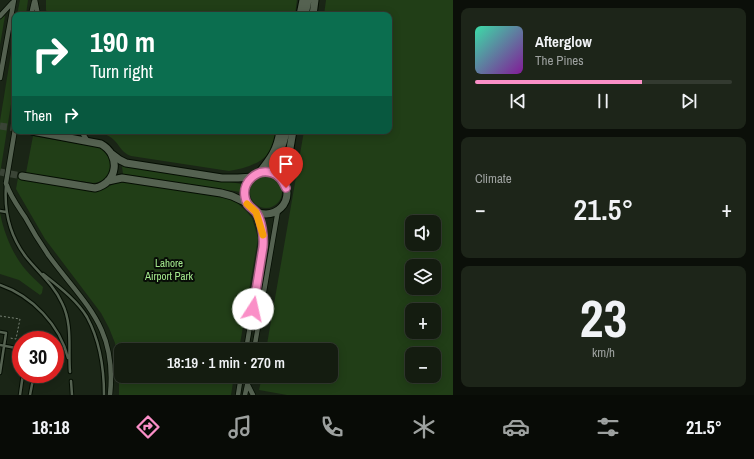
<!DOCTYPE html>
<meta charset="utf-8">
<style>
body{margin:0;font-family:"Archivo Narrow",sans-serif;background:#1d2519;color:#f1f3f6;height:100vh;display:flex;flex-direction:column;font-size:15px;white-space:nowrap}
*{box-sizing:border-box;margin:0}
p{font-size:13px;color:#9da19f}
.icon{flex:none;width:22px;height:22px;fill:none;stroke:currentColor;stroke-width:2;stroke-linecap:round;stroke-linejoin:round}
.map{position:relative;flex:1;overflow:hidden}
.sheet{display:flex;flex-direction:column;gap:8px;padding:8px;background:#0b0f09;width:301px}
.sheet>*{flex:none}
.banner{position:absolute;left:12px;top:12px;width:380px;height:122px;border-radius:8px;box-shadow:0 2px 10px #0003,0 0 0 1px #333a30;background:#0b6e4f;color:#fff;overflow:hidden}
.buttons{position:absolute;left:405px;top:215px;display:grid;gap:8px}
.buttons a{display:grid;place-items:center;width:36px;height:36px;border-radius:8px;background:#141c10;box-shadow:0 2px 10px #0003,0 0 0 1px #333a30;font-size:20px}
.speed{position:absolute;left:12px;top:331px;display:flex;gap:8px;font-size:20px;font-weight:700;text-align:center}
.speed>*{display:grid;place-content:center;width:52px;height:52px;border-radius:50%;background:#141c10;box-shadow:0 2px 10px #0003,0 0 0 1px #333a30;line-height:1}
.speed .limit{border:6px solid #d22;background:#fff;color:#111}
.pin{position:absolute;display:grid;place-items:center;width:34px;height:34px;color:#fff;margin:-41px -17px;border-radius:50% 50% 50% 0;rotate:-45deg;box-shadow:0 0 4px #0007}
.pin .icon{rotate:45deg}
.me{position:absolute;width:44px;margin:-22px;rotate:10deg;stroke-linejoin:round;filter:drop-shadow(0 0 3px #0008)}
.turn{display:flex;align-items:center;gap:14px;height:84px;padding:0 12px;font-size:18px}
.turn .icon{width:52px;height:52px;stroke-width:2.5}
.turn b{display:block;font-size:28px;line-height:34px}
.then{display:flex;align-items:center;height:38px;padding:0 12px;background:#0003;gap:8px;font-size:15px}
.big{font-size:30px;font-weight:600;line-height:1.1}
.sheet .card{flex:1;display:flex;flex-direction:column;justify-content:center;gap:6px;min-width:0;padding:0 14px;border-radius:8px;background:#1d2519}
.sheet .dial{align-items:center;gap:0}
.dial b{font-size:52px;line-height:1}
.song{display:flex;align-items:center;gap:12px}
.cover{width:48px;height:48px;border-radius:6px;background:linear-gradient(135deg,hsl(160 70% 55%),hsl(290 70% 35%))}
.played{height:4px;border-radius:2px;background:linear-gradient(90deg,#fa8fc7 65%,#333a30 65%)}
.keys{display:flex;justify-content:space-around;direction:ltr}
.heat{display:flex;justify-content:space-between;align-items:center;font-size:22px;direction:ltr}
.trip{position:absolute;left:114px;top:343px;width:224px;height:40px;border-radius:8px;background:#141c10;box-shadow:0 2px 10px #0003,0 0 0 1px #333a30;font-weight:600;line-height:40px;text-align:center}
.menu{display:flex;height:64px;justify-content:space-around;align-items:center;background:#080b06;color:#9da19f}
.menu .icon{width:28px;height:28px}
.menu .current{color:#fa8fc7}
.menu b{font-size:18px;color:#f1f3f6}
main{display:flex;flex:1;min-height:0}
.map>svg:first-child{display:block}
</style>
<main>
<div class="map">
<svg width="453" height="395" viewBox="0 0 453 395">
<rect width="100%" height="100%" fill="#1a2516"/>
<path fill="#213e17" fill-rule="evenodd" d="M20 0H28L26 15H17Z
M46 0H297L295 15H48L46 10Z
M326 0H453V395H287L259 390 262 376H331V350H266L304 131H389V15H324ZM412 222H434V244H412ZM412 266H434V288H412ZM412 310H434V332H412ZM412 354H434V376H412Z
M4 16H5L0 45V20Z
M15 29V79L0 174V121Z
M92 131H276C275 135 275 140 274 144 268 162 245 169 229 171L131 156C122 153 120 146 114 140 108 134 100 133 92 131Z
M33 136 101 148 111 157C112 172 109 182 93 183L26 173Z
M124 165 242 184 241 192 123 174 122 167Z
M250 192a16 16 0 1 1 32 0a16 16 0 1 1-32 0Z
M18 178 98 190C108 188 115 182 124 181L226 198 236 202 246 211 252 218 258 238 239 350H121V376H234L231 395H119V369L115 343 109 328 101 313 45 239 16 189Z
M0 213C4 233 12 253 25 269 31 276 37 281 43 287L42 293 40 295 19 280 0 274Z"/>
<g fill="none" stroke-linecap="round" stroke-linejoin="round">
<path stroke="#3a4436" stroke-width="7" stroke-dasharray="7 3.5" stroke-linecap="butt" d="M0 126 15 128
M0 172 22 176"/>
<defs>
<path id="lane" d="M6 185C4 211 10 236 26 257 38 272 54 285 62 303 73 325 68 349 70 372
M0 211 6 212
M43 274C58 286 77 300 87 317 100 341 104 368 104 395
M0 285C32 296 60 325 68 358
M0 332 6 333 0 373
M0 345 21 349
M71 381 72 395
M20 395 23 374
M30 395 34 374"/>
<path id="street" d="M35 0 38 15
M31 15 34 2
M0 16 12 3
M0 78 14 0
M81 131 87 140
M55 135 63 131
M6 183C10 196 17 205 25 217 32 230 40 243 49 256 85 305 117 327 110 395
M246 350 263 247 262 228 256 212
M254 350 278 210
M248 385 253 395
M238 395 241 376
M245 395 249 376"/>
<path id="secondary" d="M300 15 303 0
M305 15 308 0
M313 15 315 0
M112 154 120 160 126 163 222 178H238L253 177
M245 193a21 21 0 1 1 42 0a21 21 0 1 1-42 0Z
M267 172C277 159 283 148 286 131
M259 173C271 158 277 150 280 131
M22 176 95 188C118 183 121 155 101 144L32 131
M108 181 122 178 221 193 232 196 247 203
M284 183 293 131"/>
</defs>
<use href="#lane" stroke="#050e03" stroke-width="4.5"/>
<use href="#street" stroke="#050e03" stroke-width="6"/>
<use href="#secondary" stroke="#050e03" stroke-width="9"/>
<path stroke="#788275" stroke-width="1" stroke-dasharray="2 2" stroke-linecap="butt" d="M0 316 20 319 16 339 10 338"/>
<use href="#lane" stroke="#556251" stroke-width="2.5"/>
<use href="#street" stroke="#556251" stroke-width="4.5"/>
<use href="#secondary" stroke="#556251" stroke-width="7"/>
<defs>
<path id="street-bridge" d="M6 183 15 129"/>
</defs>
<use href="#street-bridge" stroke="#050e03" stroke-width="6" stroke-linecap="butt"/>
<use href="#street-bridge" stroke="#556251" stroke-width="4.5"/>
</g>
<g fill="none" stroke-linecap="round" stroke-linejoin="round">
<defs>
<path id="route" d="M253 309 263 247C264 237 262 220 256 212 251 207 246 205 245 197 242 182 257 168 272 173 279 175 283 181 286 188"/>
</defs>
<use href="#route" stroke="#a25d81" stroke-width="10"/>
<use href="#route" stroke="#fa8fc7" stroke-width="7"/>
<path stroke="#f59e0b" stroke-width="7" d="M247 204 256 212 263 235"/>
</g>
<g text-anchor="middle" stroke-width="4" stroke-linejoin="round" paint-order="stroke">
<g font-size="11" fill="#a4e88d" stroke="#080d07">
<text x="169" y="267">Lahore<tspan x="169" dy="13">Airport Park</tspan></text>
</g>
</g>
</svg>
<div class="buttons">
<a><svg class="icon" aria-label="sound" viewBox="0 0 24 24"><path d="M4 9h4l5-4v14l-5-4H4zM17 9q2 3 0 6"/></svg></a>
<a><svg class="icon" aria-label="layers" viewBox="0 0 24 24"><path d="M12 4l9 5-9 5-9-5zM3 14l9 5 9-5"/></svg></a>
<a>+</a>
<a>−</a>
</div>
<div class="speed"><div class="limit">30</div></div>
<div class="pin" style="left:286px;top:188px;background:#d93025"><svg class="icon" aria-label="arrive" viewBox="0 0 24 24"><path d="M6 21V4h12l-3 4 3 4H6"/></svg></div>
<svg class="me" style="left:253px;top:309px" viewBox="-20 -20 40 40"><circle r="19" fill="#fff"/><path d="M0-13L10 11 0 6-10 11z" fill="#fa8fc7"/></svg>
<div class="trip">18:19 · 1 min · 270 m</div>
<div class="banner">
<div class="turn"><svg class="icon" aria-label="right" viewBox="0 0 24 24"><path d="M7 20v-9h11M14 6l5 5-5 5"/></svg><div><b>190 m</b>Turn right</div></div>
<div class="then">Then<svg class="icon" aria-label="right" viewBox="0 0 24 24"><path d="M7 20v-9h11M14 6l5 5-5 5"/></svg></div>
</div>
</div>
<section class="sheet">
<div class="card">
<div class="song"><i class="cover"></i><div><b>Afterglow</b><p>The Pines</p></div></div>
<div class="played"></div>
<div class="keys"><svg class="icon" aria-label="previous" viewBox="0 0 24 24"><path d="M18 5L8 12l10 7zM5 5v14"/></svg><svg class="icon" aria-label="pause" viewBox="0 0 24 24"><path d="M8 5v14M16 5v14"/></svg><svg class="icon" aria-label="next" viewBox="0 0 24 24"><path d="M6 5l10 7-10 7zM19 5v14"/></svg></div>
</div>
<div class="card"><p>Climate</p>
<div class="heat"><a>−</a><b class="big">21.5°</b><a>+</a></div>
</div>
<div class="card dial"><b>23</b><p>km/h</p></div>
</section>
</main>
<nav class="menu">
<b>18:18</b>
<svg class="icon current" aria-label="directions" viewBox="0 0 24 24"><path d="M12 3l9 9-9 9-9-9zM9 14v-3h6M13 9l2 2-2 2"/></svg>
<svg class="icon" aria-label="music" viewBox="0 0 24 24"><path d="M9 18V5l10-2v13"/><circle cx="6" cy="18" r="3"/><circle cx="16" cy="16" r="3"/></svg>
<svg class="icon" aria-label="phone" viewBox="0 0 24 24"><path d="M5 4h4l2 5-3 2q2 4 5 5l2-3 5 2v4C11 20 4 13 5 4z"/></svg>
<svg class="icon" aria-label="climate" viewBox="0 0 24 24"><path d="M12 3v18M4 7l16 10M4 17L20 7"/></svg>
<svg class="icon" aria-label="car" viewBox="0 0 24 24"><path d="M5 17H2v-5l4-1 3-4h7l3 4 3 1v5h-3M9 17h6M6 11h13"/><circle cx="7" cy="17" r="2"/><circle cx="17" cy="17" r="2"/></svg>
<svg class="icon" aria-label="filters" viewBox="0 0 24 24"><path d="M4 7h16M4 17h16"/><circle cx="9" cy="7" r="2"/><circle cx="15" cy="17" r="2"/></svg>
<b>21.5°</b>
</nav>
